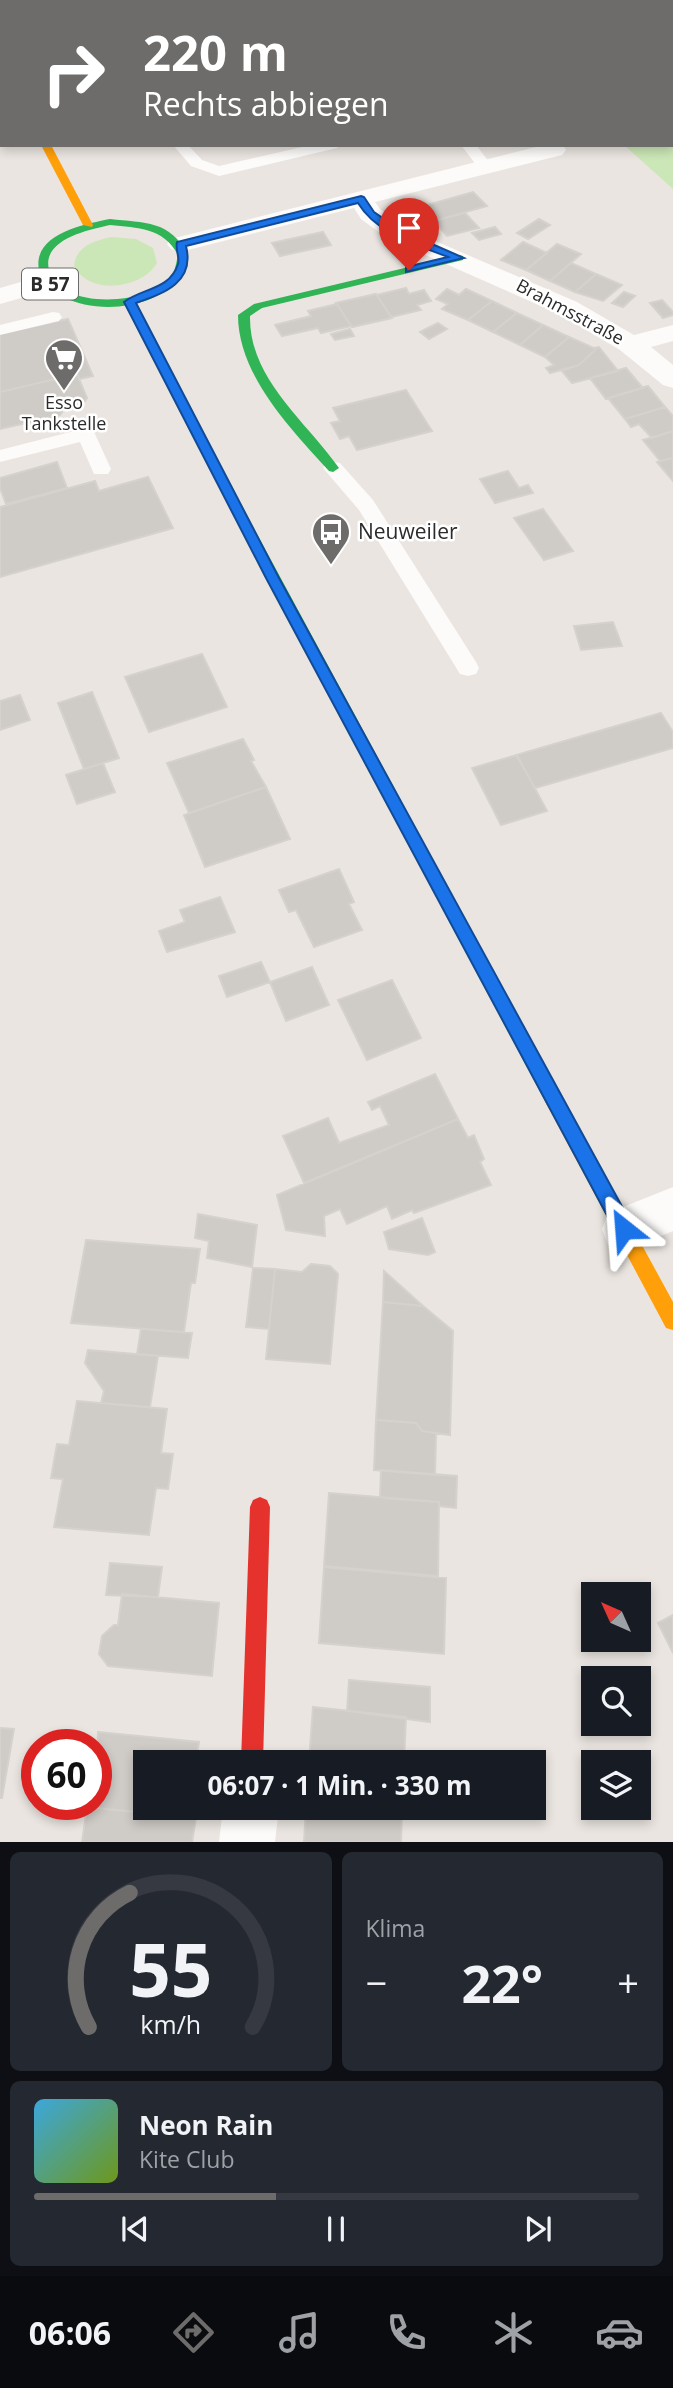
<!DOCTYPE html>
<html lang="de">
<meta charset="utf-8">
<style>
body{margin:0;font-family:"Open Sans",sans-serif;background:#242831;color:#f1f3f6;height:100vh;display:flex;flex-direction:column;font-size:26px;white-space:nowrap}
*{box-sizing:border-box;margin:0}
p{font-size:23px;color:#9ea1a6}
.icon{flex:none;width:38px;height:38px;fill:none;stroke:currentColor;stroke-width:2;stroke-linecap:round;stroke-linejoin:round}
.map{position:relative;height:1842px;overflow:hidden}
.sheet{display:flex;flex-direction:column;gap:10px;padding:10px;background:#0d0f14;flex:1}
.sheet>*{flex:none}
.banner{position:absolute;left:0px;top:0px;width:674px;height:147px;box-shadow:0 4px 10px #0003;background:#6e6c6a;color:#fff;overflow:hidden}
.needle{width:46px;rotate:315deg}
.controls{position:absolute;left:581px;top:1582px;display:grid;gap:14px}
.controls a{display:grid;place-items:center;width:70px;height:70px;border-radius:0px;background:#171b24;box-shadow:0 4px 10px #0003;font-size:35px}
.speed{position:absolute;left:21px;top:1729px;display:flex;gap:14px;font-size:35px;font-weight:700;text-align:center}
.speed>*{display:grid;place-content:center;width:91px;height:91px;border-radius:50%;background:#171b24;box-shadow:0 4px 10px #0003;line-height:1}
.speed .limit{border:10px solid #d22;background:#fff;color:#111}
.pin{position:absolute;display:grid;place-items:center;width:60px;height:60px;color:#fff;margin:-72px -30px;border-radius:50% 50% 50% 0;rotate:-45deg;box-shadow:0 0 7px #0007}
.pin .icon{rotate:45deg}
.me{position:absolute;width:77px;margin:-38px;rotate:332deg;stroke-linejoin:round;filter:drop-shadow(0 0 5px #0008)}
.turn{display:flex;align-items:center;gap:24px;height:147px;padding:0 28px;font-size:32px}
.turn .icon{width:91px;height:91px;stroke-width:2.5}
.turn b{display:block;font-size:49px;line-height:60px}
.big{font-size:52px;font-weight:700;line-height:1.1}
.sheet .widget{flex:1;display:flex;flex-direction:column;justify-content:center;gap:10px;min-width:0;padding:0 24px;border-radius:10px;background:#242831}
.sheet .dial{align-items:center;gap:0}
.dial svg{height:182px;overflow:visible;fill:none;stroke:#363941;stroke-width:7;stroke-linecap:round;text-anchor:middle}
.dial text{fill:#f1f3f6;stroke:none}
.song{display:flex;align-items:center;gap:21px}
.cover{width:84px;height:84px;border-radius:10px;background:linear-gradient(135deg,hsl(200 70% 55%),hsl(80 70% 35%))}
.played{height:7px;border-radius:4px;background:linear-gradient(90deg,#6e6c6a 40%,#363941 40%)}
.keys{display:flex;justify-content:space-around;direction:ltr}
.heat{display:flex;justify-content:space-between;align-items:center;font-size:38px;direction:ltr}
.sheet .tiles{flex:1;display:grid;gap:10px;grid-template-columns:1fr 1fr}
.widget:last-child{grid-column:span 2}
.trip{position:absolute;left:133px;top:1750px;width:413px;height:70px;border-radius:0px;background:#171b24;box-shadow:0 4px 10px #0003;font-weight:700;line-height:70px;text-align:center}
.tab-bar{display:flex;height:112px;justify-content:space-around;align-items:center;background:#090b0e;color:#9ea1a6}
.tab-bar .icon{width:49px;height:49px}
.tab-bar .current{color:#6e6c6a}
.tab-bar b{font-size:32px;color:#f1f3f6}
.map>svg:first-child{display:block}
</style>
<div class="map">
<svg width="673" height="1842" viewBox="0 0 673 1842">
<rect width="100%" height="100%" fill="#eae5e0"/>
<path fill="#cce7b7" d="M673 88V189L624 145H672Z
M111 237 136 239 153 248 157 263C142 289 89 296 74 266 76 246 94 241 111 237Z"/>
<path fill="#cfcbc7" stroke="#d5d1cc" stroke-width="2" d="M266 0H460L461 2H267Z
M473 192 487 206 434 221 420 207Z
M465 213 479 228 447 236 434 221Z
M539 219 550 225 528 239 517 233Z
M495 227 501 234 479 240 472 233Z
M323 232 331 245 280 256 272 243Z
M523 242 547 253 526 270 501 260Z
M557 244 581 254 550 281 526 270Z
M571 263 596 274 575 292 550 281Z
M596 274 622 285 603 301 575 292Z
M406 288 409 294 424 290 431 301 417 305 421 310 391 317 377 295Z
M447 289 459 295 466 289 492 301 468 320 442 309 448 304 436 299Z
M624 292 635 296 623 307 612 303Z
M376 294 392 318 352 327 336 303Z
M662 300 673 312V315L663 318 650 303Z
M492 301 517 313 493 332 468 320Z
M337 304 351 326 321 333 318 328 282 336 275 325 311 316 308 311Z
M517 313 543 325 520 345 493 332Z
M68 319 93 376 79 379 77 374 0 392V334Z
M438 323 447 329 429 339 420 332Z
M543 325 569 337 545 357 520 345Z
M350 329 354 336 335 340 331 334Z
M569 337 596 349 579 365 550 373 546 368 554 365 545 357Z
M599 347 618 371 572 383 562 371 579 365 596 349 594 348Z
M626 368 643 388 606 399 590 378Z
M77 374 87 398 84 402 59 408 62 412 60 415 0 429V392Z
M648 386 665 407 625 419 608 398Z
M406 390 432 431 357 450 349 436 340 439 331 423 340 421 333 408Z
M665 407 673 416V431L652 438 639 424 631 427 625 419Z
M673 431V458L660 461 643 440Z
M673 458V481L657 462Z
M57 462 67 488 6 504 0 488V478Z
M508 471 519 488 528 485 533 493 495 503 480 479Z
M148 477 173 528 0 577V507L95 481 99 491Z
M543 509 573 551 544 560 514 518Z
M613 622 622 646 581 650 574 626Z
M202 654 227 707 149 732 125 677Z
M92 692 119 758 84 769 58 703Z
M20 695 30 720 0 730V701Z
M661 713 673 732V748L535 788 516 755Z
M243 739 254 760 251 761 266 787 189 813 167 763Z
M517 755 547 811 501 825 472 768Z
M103 763 115 792 77 804 66 775Z
M266 787 290 839 205 867 184 815Z
M339 869 354 902 349 904 362 930 314 947 296 910 289 912 279 890Z
M220 897 235 932 167 952 159 931 185 922 180 910Z
M261 962 270 982 227 997 219 976Z
M312 967 329 1005 286 1021 270 982Z
M392 980 421 1038 367 1060 338 1000Z
M435 1074 458 1119 304 1183 283 1136 328 1118 339 1143 389 1125 380 1106 372 1110 368 1102Z
M458 1119 468 1138 474 1135 484 1159 480 1162 491 1185 414 1213 412 1210 392 1219 387 1206 347 1224 340 1209 324 1216 325 1236 286 1230 277 1195Z
M198 1214 257 1225 252 1267 207 1258 209 1241 195 1238Z
M422 1218 435 1252 428 1255 389 1249 384 1232Z
M86 1240 200 1249 195 1283H191L184 1332 71 1323Z
M311 1264 330 1266 338 1274 330 1364 266 1359 275 1269 302 1272Z
M253 1268 275 1269 269 1329 246 1327Z
M384 1271 423 1306 383 1302Z
M383 1302 423 1306 453 1331 450 1435 422 1431 416 1423 376 1420Z
M141 1329 192 1333 188 1358 137 1354Z
M88 1350 158 1356 150 1407 101 1403 104 1391 85 1363Z
M77 1401 167 1409 161 1453 173 1454 168 1489 156 1488 149 1535 54 1527 63 1479 51 1478 57 1444 69 1445Z
M376 1420 416 1423 422 1431 436 1433 435 1475 374 1470Z
M381 1470 457 1476 456 1508 439 1506V1502L380 1498Z
M329 1493 439 1502 438 1576 324 1566Z
M110 1563 162 1567 158 1597 106 1595Z
M324 1567 446 1578 444 1654 319 1643Z
M122 1594 219 1603 212 1676 108 1666 99 1654 102 1636 114 1625H118Z
M673 1615V1653L658 1623Z
M349 1680 430 1687V1722L347 1711Z
M313 1707 406 1717 404 1762H309Z
M0 1728 14 1729 2 1798H0Z
M98 1732 199 1742 196 1762H145V1808H197L196 1818 87 1807V1804H96Z
M87 1807 196 1818 192 1842H82Z
M306 1808H402L401 1842H304Z"/>
<g fill="none" stroke-linecap="round" stroke-linejoin="round">
<path fill="#fcfbfa" fill-rule="evenodd" d="M82 0H96L97 2H83Z
M217 0H231L232 2H218Z
M532 0H546V2H532Z
M173 145H188L202 160 219 166 311 145H339L337 148 219 176 191 166Z
M461 145H476L493 167 490 170H480Z
M53 312 59 313 62 317 59 321 0 335V325Z
M86 428 93 430 95 434 111 469 108 474H94L80 442 0 462V450Z
M333 462 340 463 373 500 476 662 479 668 476 674 468 676 460 674 359 510 323 468 326 463Z"/>
<path fill="#fcfbfa" fill-rule="evenodd" d="M544 145H563L566 150 562 155 375 202 380 209 405 228 577 302 634 335 673 325V341L651 347 673 365V388L663 385 620 350 559 314 387 238 361 219 354 208 180 252 171 249 167 244 171 239Z
M48 274 57 276 61 282 57 288 0 304V288Z
M673 1187V1231L624 1251 608 1245 602 1229 608 1213Z
M223 1808H279L275 1842H219Z"/>
<path fill="#30b455" fill-rule="evenodd" d="M110 219C145 223 170 220 188 255 187 261 186 269 182 275 157 309 99 315 63 297 52 292 41 282 39 270 32 234 85 224 110 219ZM110 225C138 228 163 227 178 255 177 259 176 266 174 271 158 301 97 306 69 292 61 288 54 282 50 273 38 240 88 230 110 225Z
M459 255 463 256V260L262 308 250 316C249 379 306 421 339 468L333 472 329 471C291 429 238 375 238 315L254 304Z
M231 493 237 497 559 1093 562 1099 559 1105 553 1107 547 1105 225 497Z"/>
<path fill="#ff9f0a" fill-rule="evenodd" d="M0 54 2 55V63L0 62Z
M41 145H51L93 225 92 227 83 225Z
M553 1091 559 1093 673 1302V1330L666 1328 547 1105 544 1099 547 1093Z"/>
<path fill="#e5322d" fill-rule="evenodd" d="M130 299 135 302 237 497 235 500 231 501 225 497 125 302Z
M260 1497 267 1500 270 1507 263 1762H241L250 1507 253 1500Z"/>
</g>
<path fill="#1a73e8" stroke="#114b97" stroke-width="2" d="M361 196 364 197 374 212 400 230 464 258 406 272V267L448 257C415 244 377 234 358 203L186 246C195 282 165 293 136 303L279 578 631 1223 633 1229 631 1236 624 1238 618 1236 266 578 124 302C142 288 170 290 178 264 180 257 175 249 177 242Z"/>
<defs>
<symbol id="supermarket-pin" viewBox="-11 -11 22 30"><path d="M0 17L-7.5 6A9.5 9.5 0 1 1 7.5 6Z" fill="#6e6c6a" stroke="#fff"/><path d="M-6-5.5h2.5l.6 2H6L4.5 2H-2.5L-4.4-4H-6ZM-1.5 3.2a1.3 1.3 0 1 0 .1 0ZM3 3.2a1.3 1.3 0 1 0 .1 0Z" fill="#fff"/></symbol>
<symbol id="bus-pin" viewBox="-11 -11 22 30"><path d="M0 17L-7.5 6A9.5 9.5 0 1 1 7.5 6Z" fill="#6e6c6a" stroke="#fff"/><path d="M-5-6H5V4H4V6H2V4H-2V6H-4V4H-5ZM-3.5-4V0h7V-4ZM-3.5 1.2v1.5H-2V1.2ZM2 1.2v1.5H3.5V1.2Z" fill="#fff"/></symbol>
</defs>
<g fill-rule="evenodd">
<use href="#supermarket-pin" x="42" y="336" width="44" height="60"/>
<use href="#bus-pin" x="309" y="510" width="44" height="60"/>
</g>
<g text-anchor="middle" stroke-width="5" stroke-linejoin="round" paint-order="stroke">
<g font-size="18" fill="#2b2b2b" stroke="#fff">
<text transform="translate(570 312) rotate(28)" y="6">Brahmsstraße</text>
</g>
<g font-size="18" fill="#2b2b2b" stroke="#fff">
<text x="64" y="409">Esso<tspan x="64" dy="21">Tankstelle</tspan></text>
</g>
<rect fill="#fff" stroke="#6b6b6b" stroke-width="2" x="22" y="268.5" width="56" height="31" rx="5"/>
<g font-size="19" font-weight="bold" fill="#2b2b2b">
<text x="50" y="291">B 57</text>
</g>
<g font-size="21" fill="#2b2b2b" stroke="#fff" text-anchor="start">
<text x="358" y="539">Neuweiler</text>
</g>
</g>
</svg>
<div class="controls">
<a><svg class="needle" viewBox="-14 -14 28 28"><path d="M0-13l5 13h-10z" fill="#e53935"/><path d="M0 13l5-13h-10z" fill="#9ea1a6"/></svg></a>
<a><svg class="icon" aria-label="search" viewBox="0 0 24 24"><circle cx="10" cy="10" r="6"/><path d="M15 15l6 6"/></svg></a>
<a><svg class="icon" aria-label="layers" viewBox="0 0 24 24"><path d="M12 4l9 5-9 5-9-5zM3 14l9 5 9-5"/></svg></a>
</div>
<div class="speed"><div class="limit">60</div></div>
<div class="pin" style="left:409px;top:270px;background:#d93025"><svg class="icon" aria-label="arrive" viewBox="0 0 24 24"><path d="M6 21V4h12l-3 4 3 4H6"/></svg></div>
<svg class="me" style="left:624px;top:1229px" viewBox="-20 -20 40 40"><path d="M0-17L14 15 0 8-14 15z" fill="#1a73e8" stroke="#fff" stroke-width="4"/></svg>
<div class="trip">06:07 · 1 Min. · 330 m</div>
<div class="banner">
<div class="turn"><svg class="icon" aria-label="right" viewBox="0 0 24 24"><path d="M7 20v-9h11M14 6l5 5-5 5"/></svg><div><b>220 m</b>Rechts abbiegen</div></div>
</div>
</div>
<section class="sheet">
<div class="tiles">
<div class="widget dial"><svg viewBox="0 0 100 80">
<path d="M14 69A42 42 0 1 1 86 69"/>
<path d="M14 69A42 42 0 0 1 32 10" stroke="#6e6c6a"/>
<text x="50" y="56" font-size="32" font-weight="700">55</text>
<text x="50" y="72" font-size="11">km/h</text>
</svg></div>
<div class="widget"><p>Klima</p>
<div class="heat"><a>−</a><b class="big">22°</b><a>+</a></div>
</div>
<div class="widget">
<div class="song"><i class="cover"></i><div><b>Neon Rain</b><p>Kite Club</p></div></div>
<div class="played"></div>
<div class="keys"><svg class="icon" aria-label="previous" viewBox="0 0 24 24"><path d="M18 5L8 12l10 7zM5 5v14"/></svg><svg class="icon" aria-label="pause" viewBox="0 0 24 24"><path d="M8 5v14M16 5v14"/></svg><svg class="icon" aria-label="next" viewBox="0 0 24 24"><path d="M6 5l10 7-10 7zM19 5v14"/></svg></div>
</div>
</div>
</section>
<nav class="tab-bar">
<b>06:06</b>
<svg class="icon current" aria-label="directions" viewBox="0 0 24 24"><path d="M12 3l9 9-9 9-9-9zM9 14v-3h6M13 9l2 2-2 2"/></svg>
<svg class="icon" aria-label="music" viewBox="0 0 24 24"><path d="M9 18V5l10-2v13"/><circle cx="6" cy="18" r="3"/><circle cx="16" cy="16" r="3"/></svg>
<svg class="icon" aria-label="phone" viewBox="0 0 24 24"><path d="M5 4h4l2 5-3 2q2 4 5 5l2-3 5 2v4C11 20 4 13 5 4z"/></svg>
<svg class="icon" aria-label="climate" viewBox="0 0 24 24"><path d="M12 3v18M4 7l16 10M4 17L20 7"/></svg>
<svg class="icon" aria-label="car" viewBox="0 0 24 24"><path d="M5 17H2v-5l4-1 3-4h7l3 4 3 1v5h-3M9 17h6M6 11h13"/><circle cx="7" cy="17" r="2"/><circle cx="17" cy="17" r="2"/></svg>
</nav>
